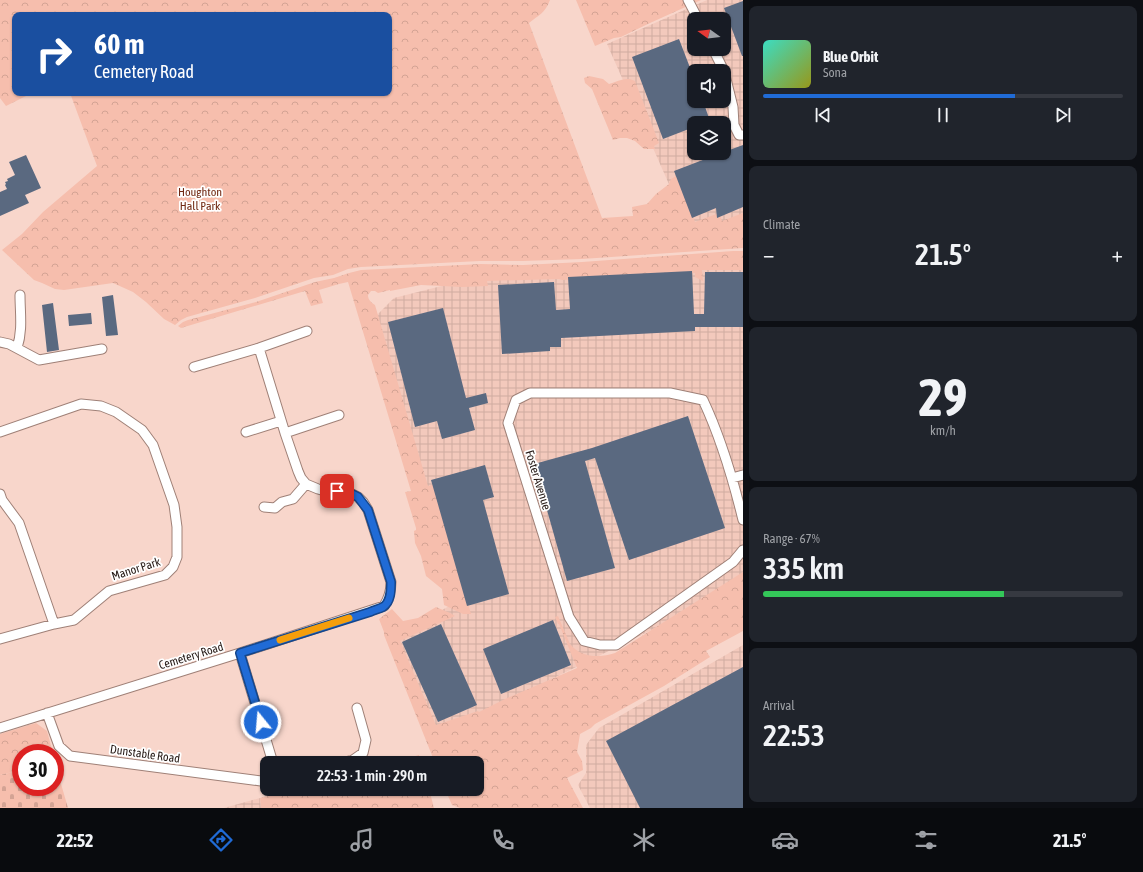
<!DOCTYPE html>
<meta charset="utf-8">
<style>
body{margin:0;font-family:"Asap Condensed",sans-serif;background:#20242c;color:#f1f3f6;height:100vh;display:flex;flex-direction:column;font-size:15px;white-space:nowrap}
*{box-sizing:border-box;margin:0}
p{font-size:13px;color:#9ea1a6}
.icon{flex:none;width:22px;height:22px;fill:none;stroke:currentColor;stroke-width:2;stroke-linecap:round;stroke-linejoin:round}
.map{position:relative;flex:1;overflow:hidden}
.sheet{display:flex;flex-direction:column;gap:6px;padding:6px;background:#0d0f14;width:400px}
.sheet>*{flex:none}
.banner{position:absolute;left:12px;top:12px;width:380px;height:84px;border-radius:8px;box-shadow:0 1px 3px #0004;background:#1a4fa0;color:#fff;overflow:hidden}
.needle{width:26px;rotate:285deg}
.fabs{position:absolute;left:687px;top:12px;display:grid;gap:8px}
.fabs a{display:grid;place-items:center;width:44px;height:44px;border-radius:8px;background:#171b24;box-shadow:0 1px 3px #0004;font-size:20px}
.speed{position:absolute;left:12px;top:744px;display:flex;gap:8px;font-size:20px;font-weight:700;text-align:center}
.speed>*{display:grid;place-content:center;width:52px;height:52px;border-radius:50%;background:#171b24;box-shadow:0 1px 3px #0004;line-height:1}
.speed .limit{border:6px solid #d22;background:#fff;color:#111}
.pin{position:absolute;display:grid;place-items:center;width:34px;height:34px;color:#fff;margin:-17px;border-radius:8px;box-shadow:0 2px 6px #0006}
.me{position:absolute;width:44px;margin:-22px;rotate:343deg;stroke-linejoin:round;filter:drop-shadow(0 0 3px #0008)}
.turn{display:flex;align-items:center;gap:14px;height:84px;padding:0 16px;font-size:18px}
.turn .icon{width:52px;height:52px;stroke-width:2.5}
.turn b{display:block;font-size:28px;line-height:34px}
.big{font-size:30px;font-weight:600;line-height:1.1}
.sheet .card{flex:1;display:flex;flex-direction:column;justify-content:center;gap:6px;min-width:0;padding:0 14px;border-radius:8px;background:#20242c}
.sheet .dial{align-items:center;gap:0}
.dial b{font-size:52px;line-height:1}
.song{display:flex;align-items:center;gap:12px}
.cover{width:48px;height:48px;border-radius:6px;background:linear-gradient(135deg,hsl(170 70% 55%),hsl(60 70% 35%))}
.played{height:4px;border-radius:2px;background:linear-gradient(90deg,#206bd6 70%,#363941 70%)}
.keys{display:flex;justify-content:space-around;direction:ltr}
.heat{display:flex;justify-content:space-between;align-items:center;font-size:22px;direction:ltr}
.charge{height:6px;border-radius:3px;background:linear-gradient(90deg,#34c759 67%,#363941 0)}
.trip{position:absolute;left:260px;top:756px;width:224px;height:40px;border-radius:8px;background:#171b24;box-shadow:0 1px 3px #0004;font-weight:600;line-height:40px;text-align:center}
.menu{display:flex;height:64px;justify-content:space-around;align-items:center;background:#090b0e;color:#9ea1a6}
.menu .icon{width:28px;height:28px}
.menu .on{color:#206bd6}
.menu b{font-size:18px;color:#f1f3f6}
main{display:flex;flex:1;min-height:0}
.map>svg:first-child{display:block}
</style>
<main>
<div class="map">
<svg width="743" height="808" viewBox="0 0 743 808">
<defs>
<pattern id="industrial-grid" width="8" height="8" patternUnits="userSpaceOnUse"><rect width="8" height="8" fill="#f3c9bc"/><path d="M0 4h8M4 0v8" fill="none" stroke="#d0aca1"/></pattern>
<pattern id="forest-crowns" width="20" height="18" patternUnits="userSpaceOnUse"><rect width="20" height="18" fill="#f6bead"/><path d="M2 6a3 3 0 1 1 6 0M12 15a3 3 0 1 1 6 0" fill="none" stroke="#d3a394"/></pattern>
<pattern id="cemetery-stones" width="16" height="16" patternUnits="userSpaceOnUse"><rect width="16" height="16" fill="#f6bead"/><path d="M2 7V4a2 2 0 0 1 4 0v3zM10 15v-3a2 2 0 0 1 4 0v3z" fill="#d3a394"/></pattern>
</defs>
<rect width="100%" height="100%" fill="#f8d6cb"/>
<path fill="url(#industrial-grid)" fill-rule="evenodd" d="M707 0H743V227L687 225 607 44ZM694 19H724V49H694ZM694 71H724V101H694ZM694 123H724V153H694Z
M743 263V585L438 735 393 641 442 610 455 603 371 321 394 298 509 269Z
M743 645V808H590L578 785 586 773V745L599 728Z
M260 798 261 808H224Z"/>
<path fill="url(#forest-crowns)" d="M0 0H550C545 13 539 15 529 23L602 218 633 216 632 207 647 204 656 194 669 184 671 179 676 176 678 177 695 222 719 213 722 221 743 213V248L582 259 523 261H480L361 267 348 269 333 275 314 278 255 298 187 317 181 320 175 325 164 319 146 302 133 292 113 283 64 290 55 289 42 283 34 280 2 250 22 234 43 212 97 166 70 93H389V15H15V93H32L6 106 0 98Z
M576 0H701L650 23 621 37 614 38 595 46Z
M589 76 603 79 609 84C618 81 627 76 635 81L659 143 654 146 655 149H644L635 141 627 138H620L613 140 592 89 585 83 584 78Z
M733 251H743V270H702L703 281 695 277V273L562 280 559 279 487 281 488 286 462 287 421 285 390 291V290L378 293 375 291H371L368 295C368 300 371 302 375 305L428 486 435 484 471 614H463L444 605 442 589 426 576 421 556 415 543 414 531 416 530V528L405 492 411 491 348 282 339 284 319 290 323 303 311 306 305 291 181 328 178 326 183 322 188 320 256 302 315 282 334 278 349 273 361 270 481 264 523 265 582 262Z
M743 572V631L706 651 710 657 664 686 595 724 591 728 580 734 577 752 582 761 583 770 567 778 583 808H460L452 805 445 789H477V763H435L384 635V632L379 619 392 609 403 621 418 618 436 607 450 613 455 616 400 641 436 725 478 711 479 712 505 699 577 668 559 624H558L555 617 558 616 570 644C581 658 600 658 615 653Z
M36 723 47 731 53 753H21V770L0 775V734Z
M419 755 421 763H382L404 757 405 759Z
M296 789H429L434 808H261L260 798Z"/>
<path fill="url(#cemetery-stones)" d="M55 763 68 808H0V775L21 770V787H55Z"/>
<path fill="#5a6980" d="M743 1V56H742L724 8Z
M679 39 694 78V101H703L710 121 704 123H694V127L663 139 632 57Z
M743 145V207L717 218 716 208 692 218 674 171 721 153H724V152Z
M26 155 41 188 25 195 29 203 0 216V192L7 189 5 185 6 184 5 182 8 181 7 179 15 175 9 162Z
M692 271 694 314H704L705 272H743V327H695V331L561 338V347H550V351L502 354 498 285 554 282 556 310 570 309 568 277Z
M113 295 118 335 106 336 102 297Z
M53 303 59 350 47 352 42 305Z
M443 308 466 398 486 393 488 403 469 408 475 430 442 439 437 421 415 427 388 322Z
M91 313 92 324 69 326 68 315Z
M688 416 725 528 629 560 595 458 585 461 615 568 567 581 534 464 592 448Z
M485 465 494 497 483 500 509 594 467 606 431 480Z
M553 620 571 665 501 694 483 649Z
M441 624 477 705 438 722 402 642Z
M743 667V808H640L606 741Z"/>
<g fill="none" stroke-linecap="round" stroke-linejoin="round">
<defs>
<path id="minor" d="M688 0 698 19
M713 49 724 71
M724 71 733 107 734 125 739 135H743
M0 342 9 344 39 360 102 349
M17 348C23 330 20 313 20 295
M194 367 259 348 307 331
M0 432 81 404 101 406 116 412 142 430 153 445 174 505 177 527V557L173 567 165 575 109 591 74 620 54 624 0 639
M246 432 281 421
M285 433 339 415
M732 478 743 475
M0 494 2 500 19 523 54 624
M264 507 275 508 282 502 293 499 306 484
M743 520C733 479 721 438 703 400L670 393H530L516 400 508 423 569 617 584 641 600 645H616L733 562 743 550
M240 653 273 763
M47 713 59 746 70 756 261 781H267
M0 728 240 653 384 606C389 598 391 592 391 582L368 510 363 502 358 497 348 492 325 491 318 489 306 484 301 478 298 471 285 433 259 348
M341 763 353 760 363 753 366 740 357 708"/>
</defs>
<use href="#minor" stroke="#9f8077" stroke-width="11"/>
<use href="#minor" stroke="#fff" stroke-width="9"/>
</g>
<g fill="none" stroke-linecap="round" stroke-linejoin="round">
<defs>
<path id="route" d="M261 722 240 653 370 612C374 610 379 609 383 607 391 602 391 590 391 582L368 510 358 497 348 492 337 491"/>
</defs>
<use href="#route" stroke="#15468b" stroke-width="10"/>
<use href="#route" stroke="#206bd6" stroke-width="7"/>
<path stroke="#f59e0b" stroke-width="7" d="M280 640 349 618"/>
</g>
<g text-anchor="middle" stroke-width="3.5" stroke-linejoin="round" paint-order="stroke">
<g font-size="12" fill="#712913" stroke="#fff">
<text x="200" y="196">Houghton<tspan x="200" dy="14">Hall Park</tspan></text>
</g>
<g font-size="12" fill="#261a16" stroke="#fff">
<text transform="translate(538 480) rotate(73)" y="4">Foster Avenue</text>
<text transform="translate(136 569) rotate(-18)" y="4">Manor Park</text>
<text transform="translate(191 656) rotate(-17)" y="4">Cemetery Road</text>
<text transform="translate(145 754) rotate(8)" y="4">Dunstable Road</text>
</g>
</g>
</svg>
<div class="fabs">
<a><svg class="needle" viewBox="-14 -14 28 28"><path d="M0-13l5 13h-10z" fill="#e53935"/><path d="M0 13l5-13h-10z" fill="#9ea1a6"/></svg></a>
<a><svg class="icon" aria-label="sound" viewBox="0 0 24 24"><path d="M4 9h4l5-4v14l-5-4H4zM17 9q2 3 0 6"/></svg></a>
<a><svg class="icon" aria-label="layers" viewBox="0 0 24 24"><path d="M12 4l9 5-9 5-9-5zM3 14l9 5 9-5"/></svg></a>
</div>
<div class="speed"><div class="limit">30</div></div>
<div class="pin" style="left:337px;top:491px;background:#d93025"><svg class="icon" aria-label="arrive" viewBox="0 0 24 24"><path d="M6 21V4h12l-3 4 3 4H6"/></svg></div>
<svg class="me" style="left:261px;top:722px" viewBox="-20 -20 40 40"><circle r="17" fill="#206bd6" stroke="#fff" stroke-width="3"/><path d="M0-11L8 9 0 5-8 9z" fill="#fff"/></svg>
<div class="trip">22:53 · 1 min · 290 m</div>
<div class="banner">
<div class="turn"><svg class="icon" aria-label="right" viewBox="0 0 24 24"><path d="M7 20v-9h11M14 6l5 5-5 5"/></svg><div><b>60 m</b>Cemetery Road</div></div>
</div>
</div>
<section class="sheet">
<div class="card">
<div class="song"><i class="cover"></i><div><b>Blue Orbit</b><p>Sona</p></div></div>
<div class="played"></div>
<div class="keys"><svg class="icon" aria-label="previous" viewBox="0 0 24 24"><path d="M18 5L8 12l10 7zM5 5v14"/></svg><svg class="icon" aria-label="pause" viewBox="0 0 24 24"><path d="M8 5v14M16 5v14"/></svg><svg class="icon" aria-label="next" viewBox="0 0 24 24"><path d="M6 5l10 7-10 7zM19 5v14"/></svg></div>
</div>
<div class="card"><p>Climate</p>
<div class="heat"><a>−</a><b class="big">21.5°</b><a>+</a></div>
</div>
<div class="card dial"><b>29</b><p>km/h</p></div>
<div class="card"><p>Range · 67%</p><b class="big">335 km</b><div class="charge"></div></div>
<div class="card"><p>Arrival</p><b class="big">22:53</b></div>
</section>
</main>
<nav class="menu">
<b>22:52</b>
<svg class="icon on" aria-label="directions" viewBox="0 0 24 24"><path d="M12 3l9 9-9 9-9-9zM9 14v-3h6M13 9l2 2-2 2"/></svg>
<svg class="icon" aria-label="music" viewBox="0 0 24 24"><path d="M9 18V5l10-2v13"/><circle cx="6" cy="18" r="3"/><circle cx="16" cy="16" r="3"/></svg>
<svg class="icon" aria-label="phone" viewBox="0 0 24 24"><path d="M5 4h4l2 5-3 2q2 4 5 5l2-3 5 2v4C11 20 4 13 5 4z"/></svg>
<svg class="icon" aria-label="climate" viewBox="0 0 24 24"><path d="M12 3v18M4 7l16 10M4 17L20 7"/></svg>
<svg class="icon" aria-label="car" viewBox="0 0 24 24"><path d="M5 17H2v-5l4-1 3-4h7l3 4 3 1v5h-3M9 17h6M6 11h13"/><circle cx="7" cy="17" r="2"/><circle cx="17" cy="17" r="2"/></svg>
<svg class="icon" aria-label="filters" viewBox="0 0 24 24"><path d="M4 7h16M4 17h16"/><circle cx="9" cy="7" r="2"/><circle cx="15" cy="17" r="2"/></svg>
<b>21.5°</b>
</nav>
